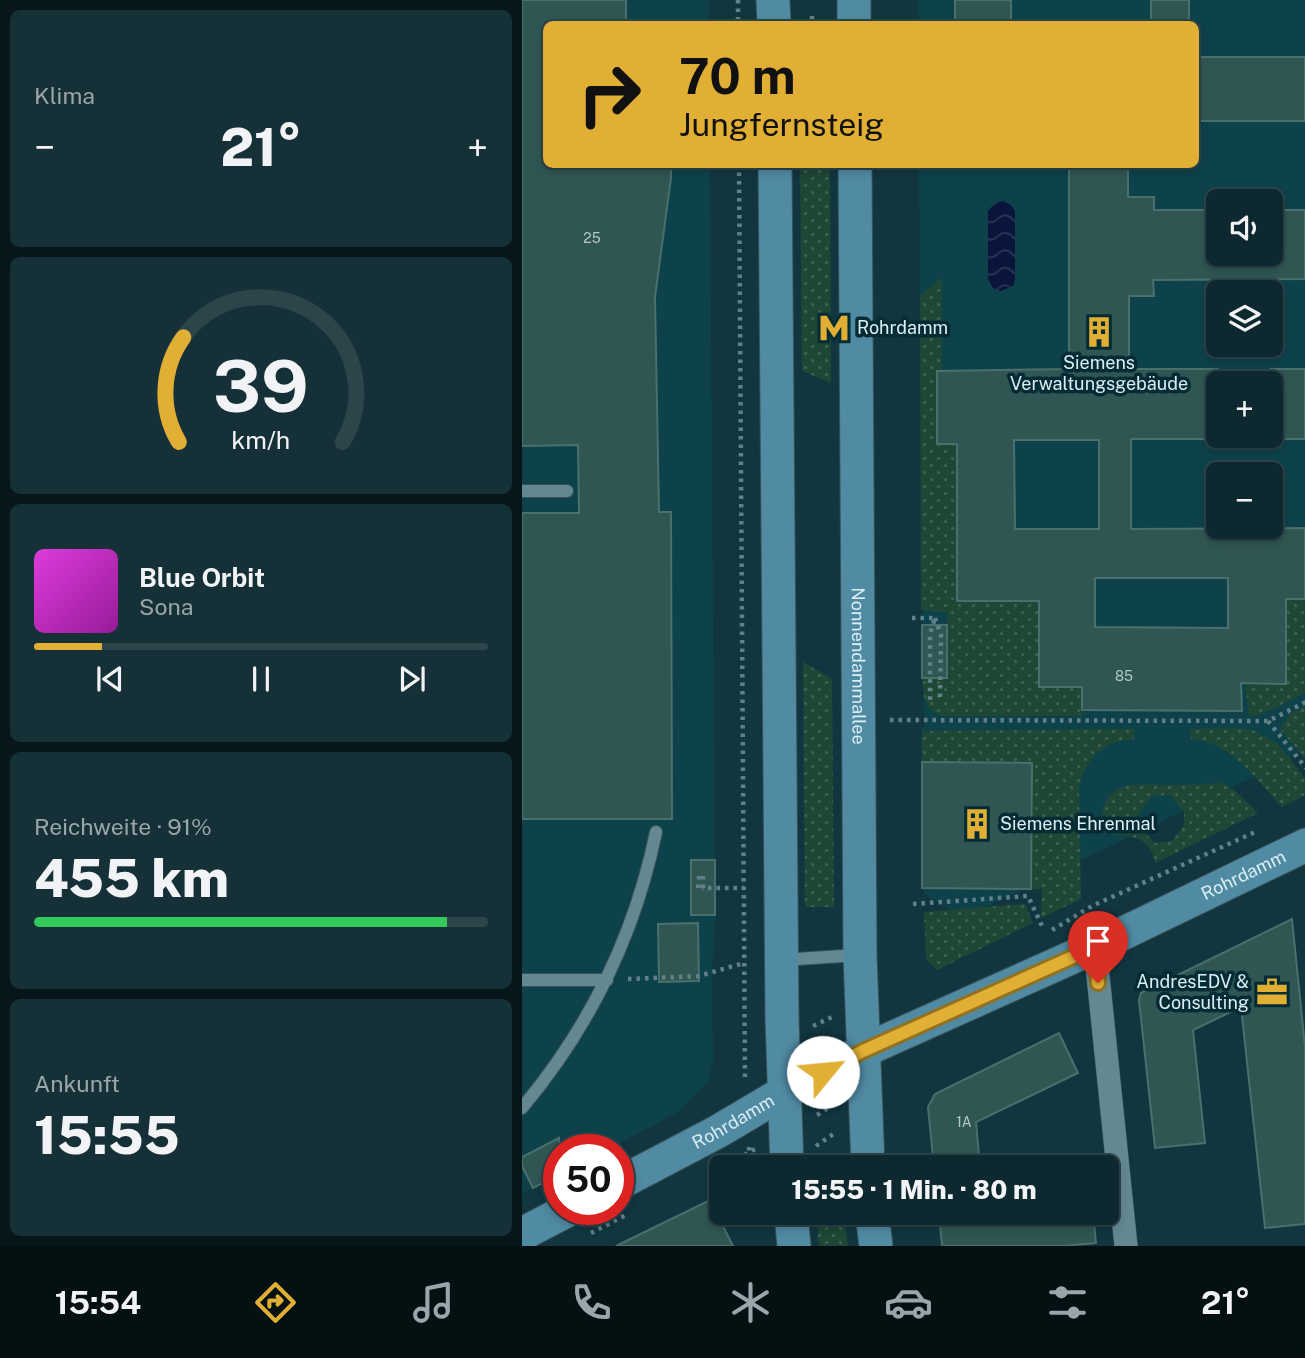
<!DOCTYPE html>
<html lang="de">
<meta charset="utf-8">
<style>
body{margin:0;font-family:"Public Sans",sans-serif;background:#163037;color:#f1f3f6;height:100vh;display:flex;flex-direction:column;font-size:26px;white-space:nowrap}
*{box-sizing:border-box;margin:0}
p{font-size:23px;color:#9aa6aa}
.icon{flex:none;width:38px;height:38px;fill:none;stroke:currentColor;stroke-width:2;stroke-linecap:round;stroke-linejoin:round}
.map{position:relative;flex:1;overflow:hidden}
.sheet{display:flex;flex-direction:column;gap:10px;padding:10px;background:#07161a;width:522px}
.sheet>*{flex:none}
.banner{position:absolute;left:21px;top:21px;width:656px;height:147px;border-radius:10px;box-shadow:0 4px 10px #0003,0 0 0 2px #2d444b;background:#e1af34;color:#111;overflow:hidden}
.fabs{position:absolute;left:684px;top:189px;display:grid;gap:14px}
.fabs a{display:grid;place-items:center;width:77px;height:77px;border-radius:10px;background:#0d282f;box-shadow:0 4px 10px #0003,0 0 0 2px #2d444b;font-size:35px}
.speed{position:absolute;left:21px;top:1134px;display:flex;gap:14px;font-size:35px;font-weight:700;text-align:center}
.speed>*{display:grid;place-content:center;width:91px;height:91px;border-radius:50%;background:#0d282f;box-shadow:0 4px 10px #0003,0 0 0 2px #2d444b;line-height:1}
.speed .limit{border:10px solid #d22;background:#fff;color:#111}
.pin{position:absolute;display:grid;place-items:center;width:60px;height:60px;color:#fff;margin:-72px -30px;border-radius:50% 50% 50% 0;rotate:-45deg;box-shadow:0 0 7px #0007}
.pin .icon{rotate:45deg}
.me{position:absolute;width:77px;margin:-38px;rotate:62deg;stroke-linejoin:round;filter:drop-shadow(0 0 5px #0008)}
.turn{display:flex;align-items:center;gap:24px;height:147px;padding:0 21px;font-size:32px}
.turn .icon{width:91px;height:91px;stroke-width:2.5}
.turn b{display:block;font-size:49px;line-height:60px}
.big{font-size:52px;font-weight:800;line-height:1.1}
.sheet .widget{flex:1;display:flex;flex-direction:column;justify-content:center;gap:10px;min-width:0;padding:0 24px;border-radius:10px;background:#163037}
.sheet .dial{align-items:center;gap:0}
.dial svg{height:182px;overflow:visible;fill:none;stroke:#2d444b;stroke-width:7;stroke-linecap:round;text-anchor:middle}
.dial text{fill:#f1f3f6;stroke:none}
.song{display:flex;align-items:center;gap:21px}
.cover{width:84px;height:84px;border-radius:10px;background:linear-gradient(135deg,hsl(300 70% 55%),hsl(300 70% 35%))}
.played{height:7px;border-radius:4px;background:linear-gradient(90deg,#e1af34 15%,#2d444b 15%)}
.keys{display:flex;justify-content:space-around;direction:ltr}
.heat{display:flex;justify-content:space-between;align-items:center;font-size:38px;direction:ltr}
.charge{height:10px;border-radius:5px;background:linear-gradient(90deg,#34c759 91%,#2d444b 0)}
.trip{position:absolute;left:187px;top:1155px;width:410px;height:70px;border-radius:10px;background:#0d282f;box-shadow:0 4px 10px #0003,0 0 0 2px #2d444b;font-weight:800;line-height:70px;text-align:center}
.tab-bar{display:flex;height:112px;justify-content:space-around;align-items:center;background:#051013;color:#9aa6aa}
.tab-bar .icon{width:49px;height:49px}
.tab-bar .current{color:#e1af34}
.tab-bar b{font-size:32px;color:#f1f3f6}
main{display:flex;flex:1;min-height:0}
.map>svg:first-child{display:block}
</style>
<main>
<section class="sheet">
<div class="widget"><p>Klima</p>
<div class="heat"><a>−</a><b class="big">21°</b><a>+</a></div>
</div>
<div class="widget dial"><svg viewBox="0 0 100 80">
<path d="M14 69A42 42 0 1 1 86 69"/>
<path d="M14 69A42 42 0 0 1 16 23" stroke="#e1af34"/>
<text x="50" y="56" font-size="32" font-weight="700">39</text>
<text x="50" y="72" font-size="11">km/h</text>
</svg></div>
<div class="widget">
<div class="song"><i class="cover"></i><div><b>Blue Orbit</b><p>Sona</p></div></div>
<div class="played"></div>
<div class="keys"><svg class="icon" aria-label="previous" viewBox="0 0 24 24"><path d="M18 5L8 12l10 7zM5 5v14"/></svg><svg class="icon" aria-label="pause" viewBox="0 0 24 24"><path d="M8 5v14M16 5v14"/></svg><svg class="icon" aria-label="next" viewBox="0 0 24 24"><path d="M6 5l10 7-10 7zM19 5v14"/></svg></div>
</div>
<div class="widget"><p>Reichweite · 91%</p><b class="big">455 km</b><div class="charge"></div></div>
<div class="widget"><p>Ankunft</p><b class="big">15:55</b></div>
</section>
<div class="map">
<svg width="784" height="1246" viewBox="0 0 784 1246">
<defs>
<pattern id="green-dots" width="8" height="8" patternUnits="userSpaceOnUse" patternTransform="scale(1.75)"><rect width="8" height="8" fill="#1f4735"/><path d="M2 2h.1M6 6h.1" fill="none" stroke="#3f6253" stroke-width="1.8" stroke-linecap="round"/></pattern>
<pattern id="water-waves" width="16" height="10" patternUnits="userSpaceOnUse" patternTransform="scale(1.75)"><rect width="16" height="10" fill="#09153a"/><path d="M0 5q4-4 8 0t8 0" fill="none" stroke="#2c3757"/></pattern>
</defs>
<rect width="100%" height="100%" fill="#11363f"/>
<path fill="#0e424b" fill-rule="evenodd" d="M0 0H187V24H24V164L188 165 193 915 190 974 191 1062 186 1082 156 1112 85 1150H37V1175L0 1193Z
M396 0H784L783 752 510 884V889H501L441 918 403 894 400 888 399 728 402 727 397 165 674 164V24H397ZM696 201H749V254H696ZM696 292H749V345H696ZM696 383H749V436H696ZM696 474H749V527H696Z"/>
<path fill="url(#green-dots)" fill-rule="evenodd" d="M278 165H308L309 383 280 371Z
M420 277V370L415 371V443L435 444V601H517V687H560V716H420C401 711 402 695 400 678L425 677V612L399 610 398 296Z
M764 599H783V693L740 714 727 716 723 683H764Z
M281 662 310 679 312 907H283Z
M783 706V759L758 729 767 714Z
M718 728 731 730 755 743 783 778V795L760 807C734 780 709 741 669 739L668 729Z
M612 729V739C582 741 564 757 557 787L559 899 519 918 520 889H510V763L400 762V731Z
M700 783 712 790 736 813 633 863C629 837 611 836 589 834L580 824C579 777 616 785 649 785 666 785 683 784 700 783ZM648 795 662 812V825L650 841 632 843 618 826 617 813 630 796Z
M503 904 511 923 415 970 404 960 402 912Z
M303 1215H315L322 1219 326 1246H297C296 1234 293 1224 303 1215Z"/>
<path fill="url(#water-waves)" d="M481 201 489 205 493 211V279L491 286 479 291 471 288 466 279V211L473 203Z"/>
<path fill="#305653" stroke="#4a706d" stroke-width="2" fill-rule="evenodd" d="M0 0H104V24H24V164H149V178L133 297 137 512H149L150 819H0V513H57L56 445 0 446Z
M433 0H489V24H433Z
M629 0H667V24H629Z
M674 57H783V121H674Z
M547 164H606V197H632V210H696V254H749V210H783V279L631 280 632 296H607V369H696V439H609V529L783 528V599H764V684L719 683 720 711 560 710V687H517V601H435V444H415V371L547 369ZM492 440H577V529H493ZM573 578H706V628L573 627Z
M749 369H783V439H749Z
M400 625H425V678H400Z
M400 762 510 763 509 889 400 888Z
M169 860H193V915H169Z
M770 919 783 1047V1224L743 1228 719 1007 671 1030 683 1143 633 1148 617 1000 619 993Z
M176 923 177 981 137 982 136 924Z
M537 1033 556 1073 454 1122 458 1167H412L406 1107 413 1094Z
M37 1138V1175L11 1188 0 1166V1157Z
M188 1200 211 1246H94Z
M417 1213H571L574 1243 540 1246H420Z"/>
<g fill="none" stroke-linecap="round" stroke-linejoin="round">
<defs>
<path id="service" d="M0 491H45
M260 960 336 955
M0 980H85
M0 1108C67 1028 113 934 134 832"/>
<path id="minor" d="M573 947 604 1246"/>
<g id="secondary">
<path d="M251 0 252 24"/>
<path d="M332 0V24"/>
<path d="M253 164 260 1019 265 1167"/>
<path id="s1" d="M333 164 338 955 346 1167"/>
<path id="s2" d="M96 1184 195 1132 261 1093 341 1051 573 947 784 845"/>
<path d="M269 1213 272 1246"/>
<path d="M350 1213 354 1246"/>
<path d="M0 1234 48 1209"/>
</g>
</defs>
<use href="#service" stroke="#3a5359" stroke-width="14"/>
<use href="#minor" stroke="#3a5359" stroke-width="24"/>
<use href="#secondary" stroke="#3a5359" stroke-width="35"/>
<path stroke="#628087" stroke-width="4.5" stroke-dasharray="3.5 5" stroke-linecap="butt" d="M216 0V24
M290 16V24
M217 164 223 1079
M390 618H413L408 634V700
M413 618 419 635 418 700
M368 720 746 721 784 702
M746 721 784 768
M177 876 176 889 181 888
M181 876V888H222
M391 904 506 896 520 926
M530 930 570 906 733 832
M106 979 177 976 222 963
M291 1026 312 1016
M295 1115 314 1103
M294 1146 313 1133
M227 1147 228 1167
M215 1159 235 1148
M69 1233 104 1215"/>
<use href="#service" stroke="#638891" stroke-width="12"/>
<use href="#minor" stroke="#638891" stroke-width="23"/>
<use href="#secondary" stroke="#508aa3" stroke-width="33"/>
</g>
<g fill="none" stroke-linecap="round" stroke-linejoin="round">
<defs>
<path id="route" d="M301 1072 341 1051 573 947 576 983"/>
</defs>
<use href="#route" stroke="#927222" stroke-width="18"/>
<use href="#route" stroke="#e1af34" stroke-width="12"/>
</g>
<defs>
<symbol id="metro-bare" viewBox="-9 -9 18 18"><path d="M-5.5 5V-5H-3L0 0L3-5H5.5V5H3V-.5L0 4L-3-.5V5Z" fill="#e1af34" stroke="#052c34" stroke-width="2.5" paint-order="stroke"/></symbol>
<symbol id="building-bare" viewBox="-9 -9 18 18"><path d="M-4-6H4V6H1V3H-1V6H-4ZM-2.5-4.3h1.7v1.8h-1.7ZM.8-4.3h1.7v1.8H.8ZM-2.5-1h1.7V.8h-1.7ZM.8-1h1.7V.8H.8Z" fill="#e1af34" stroke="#052c34" stroke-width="2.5" paint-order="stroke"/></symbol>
<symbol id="office-bare" viewBox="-9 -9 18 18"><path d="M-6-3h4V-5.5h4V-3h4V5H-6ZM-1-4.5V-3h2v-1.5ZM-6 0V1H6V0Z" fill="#e1af34" stroke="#052c34" stroke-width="2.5" paint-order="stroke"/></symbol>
</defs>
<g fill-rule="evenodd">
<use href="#metro-bare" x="290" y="306" width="44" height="44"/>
<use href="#building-bare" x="555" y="310" width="44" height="44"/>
<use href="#building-bare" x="433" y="802" width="44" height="44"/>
<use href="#office-bare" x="728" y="970" width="44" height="44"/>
</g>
<g text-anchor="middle" stroke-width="7" stroke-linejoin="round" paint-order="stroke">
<g font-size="14" fill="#b0c8cb">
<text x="70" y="243">25</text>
<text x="602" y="681">85</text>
<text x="442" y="1127">1A</text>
</g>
<g font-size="18" fill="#daeef3" stroke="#052c34" text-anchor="start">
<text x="335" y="334">Rohrdamm</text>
<text x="577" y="369" text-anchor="middle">Siemens<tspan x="577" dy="21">Verwaltungsgebäude</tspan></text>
<text x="478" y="830">Siemens Ehrenmal</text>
<text x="727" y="988" text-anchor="end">AndresEDV &amp;<tspan x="727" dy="21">Consulting</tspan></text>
</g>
<g font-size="18" fill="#daeef3" stroke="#052c34">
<text dy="6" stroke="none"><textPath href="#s1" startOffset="502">Nonnendammallee</textPath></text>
<text dy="6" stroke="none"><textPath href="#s2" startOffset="698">Rohrdamm</textPath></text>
<text dy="6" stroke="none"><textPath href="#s2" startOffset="131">Rohrdamm</textPath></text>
</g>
</g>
</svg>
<div class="fabs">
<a><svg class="icon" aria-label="sound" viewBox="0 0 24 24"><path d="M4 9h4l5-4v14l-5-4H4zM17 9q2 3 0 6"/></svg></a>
<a><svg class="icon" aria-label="layers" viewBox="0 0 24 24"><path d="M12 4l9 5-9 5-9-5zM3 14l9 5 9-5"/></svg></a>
<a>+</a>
<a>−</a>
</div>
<div class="speed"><div class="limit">50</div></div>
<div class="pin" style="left:576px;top:983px;background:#d93025"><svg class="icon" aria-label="arrive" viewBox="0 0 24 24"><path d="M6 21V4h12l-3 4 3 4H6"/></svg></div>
<svg class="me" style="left:301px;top:1072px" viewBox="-20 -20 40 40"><circle r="19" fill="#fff"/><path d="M0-13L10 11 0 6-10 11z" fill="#e1af34"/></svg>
<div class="trip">15:55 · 1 Min. · 80 m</div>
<div class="banner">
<div class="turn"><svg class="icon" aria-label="right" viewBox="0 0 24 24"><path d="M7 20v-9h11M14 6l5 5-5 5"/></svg><div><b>70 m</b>Jungfernsteig</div></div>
</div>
</div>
</main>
<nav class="tab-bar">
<b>15:54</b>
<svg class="icon current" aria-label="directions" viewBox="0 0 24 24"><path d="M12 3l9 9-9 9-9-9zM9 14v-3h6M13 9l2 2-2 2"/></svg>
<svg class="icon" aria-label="music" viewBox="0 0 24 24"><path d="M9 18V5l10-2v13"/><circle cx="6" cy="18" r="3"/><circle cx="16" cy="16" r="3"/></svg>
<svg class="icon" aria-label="phone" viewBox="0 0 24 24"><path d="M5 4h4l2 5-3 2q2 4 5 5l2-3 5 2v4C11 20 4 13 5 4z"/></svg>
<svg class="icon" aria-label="climate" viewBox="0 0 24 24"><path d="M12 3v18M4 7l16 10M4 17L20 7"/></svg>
<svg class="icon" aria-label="car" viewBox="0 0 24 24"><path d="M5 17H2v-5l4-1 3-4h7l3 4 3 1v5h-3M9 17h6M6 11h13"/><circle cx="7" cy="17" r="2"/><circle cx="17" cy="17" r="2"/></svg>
<svg class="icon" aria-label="filters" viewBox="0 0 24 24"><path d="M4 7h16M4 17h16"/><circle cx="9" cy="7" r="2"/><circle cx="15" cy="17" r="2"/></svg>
<b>21°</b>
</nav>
